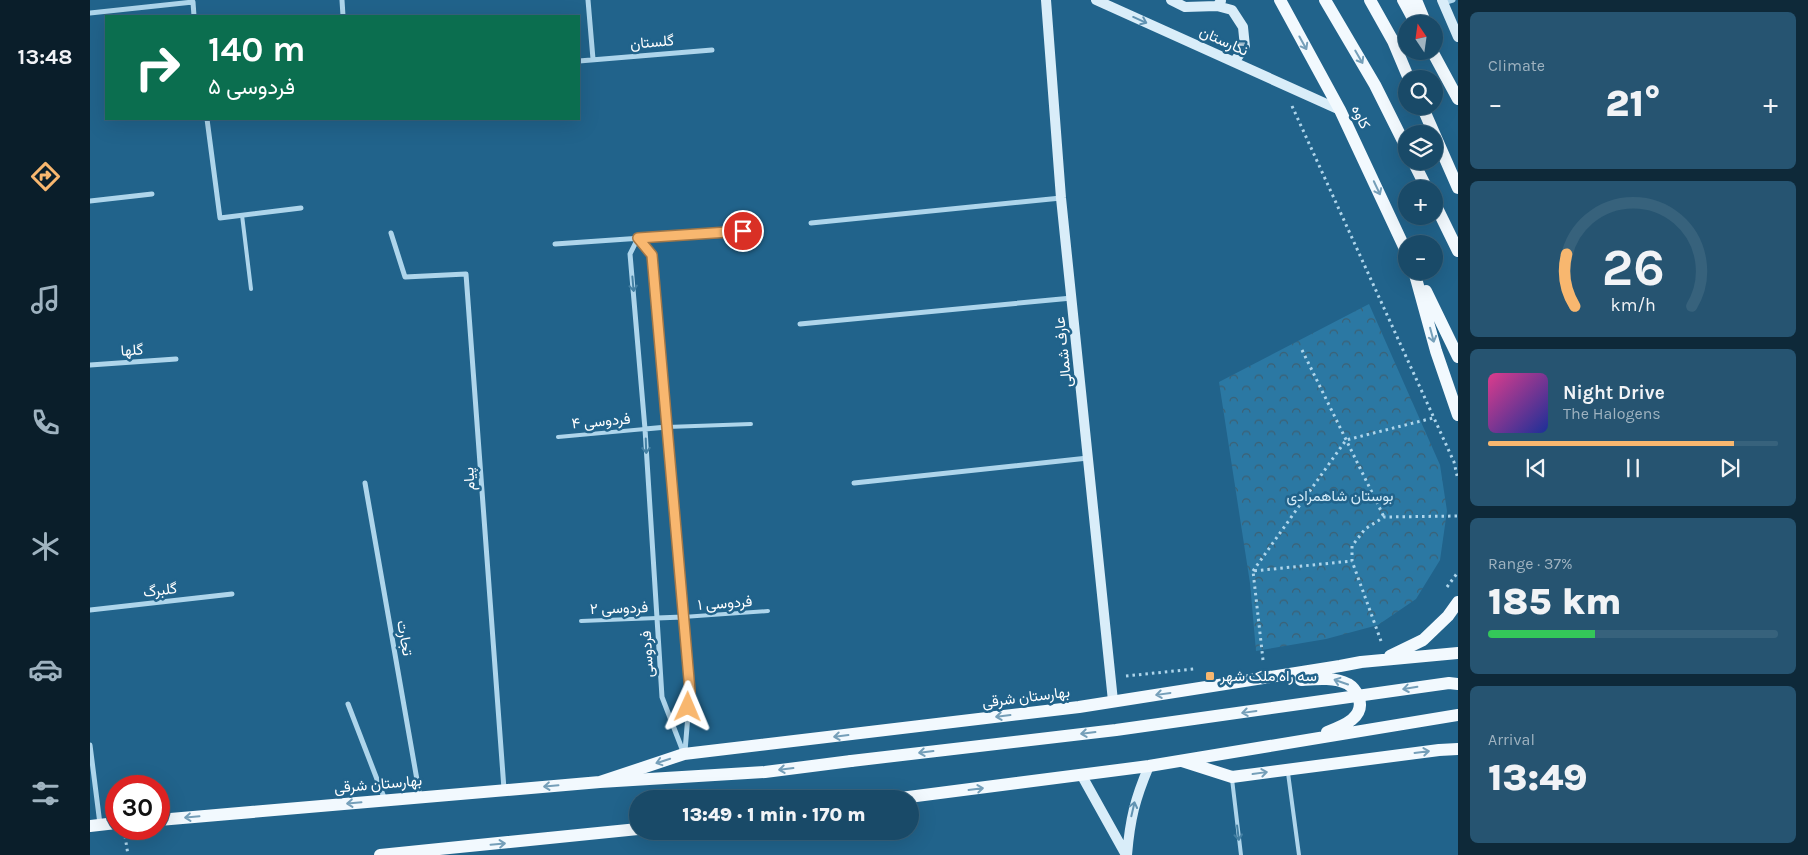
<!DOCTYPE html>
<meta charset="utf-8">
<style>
body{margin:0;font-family:Karla,Vazirmatn,sans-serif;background:#265471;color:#f1f3f6;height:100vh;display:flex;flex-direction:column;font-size:19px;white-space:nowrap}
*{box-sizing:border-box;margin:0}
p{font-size:16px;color:#9fb3c0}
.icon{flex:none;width:28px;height:28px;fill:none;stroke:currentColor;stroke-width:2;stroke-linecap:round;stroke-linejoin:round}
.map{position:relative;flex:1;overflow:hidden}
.panel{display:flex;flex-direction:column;gap:12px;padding:12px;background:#0e2939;width:350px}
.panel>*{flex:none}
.hud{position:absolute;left:15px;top:15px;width:475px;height:105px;border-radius:0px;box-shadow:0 5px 20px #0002,0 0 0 1px #37627c;background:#0b6e4f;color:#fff;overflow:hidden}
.needle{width:32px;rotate:347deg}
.controls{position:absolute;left:1308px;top:15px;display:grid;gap:10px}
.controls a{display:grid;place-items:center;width:45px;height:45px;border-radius:50%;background:#194a68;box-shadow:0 5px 20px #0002,0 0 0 1px #37627c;font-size:25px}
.speed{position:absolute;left:15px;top:775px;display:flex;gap:10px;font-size:25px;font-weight:700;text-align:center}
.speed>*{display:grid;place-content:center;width:65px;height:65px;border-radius:50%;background:#194a68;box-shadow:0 5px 20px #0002,0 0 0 1px #37627c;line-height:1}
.speed .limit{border:8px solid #d22;background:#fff;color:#111}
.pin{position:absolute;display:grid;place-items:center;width:42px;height:42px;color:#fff;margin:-21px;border:2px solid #fff;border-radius:50%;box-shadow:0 1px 5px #0007}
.me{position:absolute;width:55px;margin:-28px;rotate:1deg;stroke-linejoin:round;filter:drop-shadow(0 0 4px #0008)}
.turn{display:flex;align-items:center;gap:18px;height:105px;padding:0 20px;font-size:22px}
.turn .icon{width:65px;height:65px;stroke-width:2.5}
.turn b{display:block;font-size:35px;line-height:42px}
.big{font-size:38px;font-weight:800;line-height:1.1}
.panel .card{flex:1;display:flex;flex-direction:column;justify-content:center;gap:8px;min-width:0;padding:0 18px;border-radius:8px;background:#265471}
.panel .dial{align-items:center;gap:0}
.dial svg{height:130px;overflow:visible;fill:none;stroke:#37627c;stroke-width:7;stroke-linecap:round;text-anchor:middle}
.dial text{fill:#f1f3f6;stroke:none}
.song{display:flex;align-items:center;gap:15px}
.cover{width:60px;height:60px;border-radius:8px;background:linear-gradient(135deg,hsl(330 70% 55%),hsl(230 70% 35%))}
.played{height:5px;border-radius:2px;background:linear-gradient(90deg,#f8b76f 85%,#37627c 85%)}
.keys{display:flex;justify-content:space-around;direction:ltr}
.heat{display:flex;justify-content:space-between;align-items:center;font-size:28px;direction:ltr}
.charge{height:8px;border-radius:4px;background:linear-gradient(90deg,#34c759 37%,#37627c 0)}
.trip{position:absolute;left:539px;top:790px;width:290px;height:50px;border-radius:25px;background:#194a68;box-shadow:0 5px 20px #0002,0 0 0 1px #37627c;font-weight:800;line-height:50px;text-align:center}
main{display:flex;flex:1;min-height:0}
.tabs{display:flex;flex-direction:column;width:90px;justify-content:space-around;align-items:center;background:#0a1e2a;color:#9fb3c0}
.tabs .icon{width:35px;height:35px}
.tabs .active{color:#f8b76f}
.tabs b{font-size:22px;color:#f1f3f6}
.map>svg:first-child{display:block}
</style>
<main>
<nav class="tabs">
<b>13:48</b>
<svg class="icon active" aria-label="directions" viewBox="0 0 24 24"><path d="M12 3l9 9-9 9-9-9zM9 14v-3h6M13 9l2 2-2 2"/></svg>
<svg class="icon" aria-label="music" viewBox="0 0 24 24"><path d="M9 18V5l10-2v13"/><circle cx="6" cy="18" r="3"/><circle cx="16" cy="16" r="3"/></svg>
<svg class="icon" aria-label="phone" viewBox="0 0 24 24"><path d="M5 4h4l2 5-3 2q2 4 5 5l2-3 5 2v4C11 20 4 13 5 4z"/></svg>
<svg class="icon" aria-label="climate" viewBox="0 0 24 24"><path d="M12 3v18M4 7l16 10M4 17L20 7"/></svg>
<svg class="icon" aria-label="car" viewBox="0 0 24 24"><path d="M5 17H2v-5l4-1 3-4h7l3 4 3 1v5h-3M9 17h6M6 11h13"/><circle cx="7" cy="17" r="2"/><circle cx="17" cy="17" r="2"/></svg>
<svg class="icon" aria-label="filters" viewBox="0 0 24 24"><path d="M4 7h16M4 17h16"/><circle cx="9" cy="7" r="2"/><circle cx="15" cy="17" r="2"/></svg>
</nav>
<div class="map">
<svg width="1368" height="855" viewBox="0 0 1368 855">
<defs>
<pattern id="park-crowns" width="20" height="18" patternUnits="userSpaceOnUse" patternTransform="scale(1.25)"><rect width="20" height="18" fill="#2b78a3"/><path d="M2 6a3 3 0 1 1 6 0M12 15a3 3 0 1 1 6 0" fill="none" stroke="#3d6073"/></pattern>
</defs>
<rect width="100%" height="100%" fill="#21638b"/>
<path fill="url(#park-crowns)" d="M1279 304 1350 465 1357 511 1350 560 1326 599 1288 625 1236 639 1166 651 1160 583 1129 382Z"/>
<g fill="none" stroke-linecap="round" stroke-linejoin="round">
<path stroke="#aed5eb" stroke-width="3" stroke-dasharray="2.5 4" stroke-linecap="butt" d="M1202 106 1364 462 1368 480
M1212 350 1294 517
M1163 571 1256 440 1343 418
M1357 587 1368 572
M1291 641 1262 561V546L1275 529 1294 517 1368 516
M1173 660 1163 571 1262 561
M1036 676 1104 669
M35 836 38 855"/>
<path stroke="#aed5eb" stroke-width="4" d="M152 215 161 289
M577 427 661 424
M468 437 555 429
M593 617 678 611
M491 621 567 618
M1198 773 1209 855
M1142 779 1151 855"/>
<path stroke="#aed5eb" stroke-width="5" d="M252 0 253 16
M498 0 503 59
M1353 3 1363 0
M0 13 103 2 104 16
M489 61 622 50
M117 119 130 218 211 208
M0 201 62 194
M721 223 971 198
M301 233 315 277 376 274 414 789
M548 238 540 254 555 429 572 697 594 754
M548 238 562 255 600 691 595 751
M465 244 653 231
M710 324 982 298
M0 365 86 359
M555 429 577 427
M275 483 330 797
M764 483 998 458
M0 610 142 594
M567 618 593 617
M258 704 295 800
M0 745 10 824"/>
<path stroke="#d9edf9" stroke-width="10" d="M956 0 971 198 1023 701
M1006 0 1250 110
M1081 0 1095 7 1127 6 1131 1
M1352 0 1368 37
M1127 6 1142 10 1153 27 1155 47 1144 62
M992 776 1036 855
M1037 855C1040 819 1045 799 1059 766"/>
<path stroke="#f2f9fe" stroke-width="12" d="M1190 0 1250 110 1316 251
M1235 0 1285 85 1316 147
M1280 0 1303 41 1319 79
M1313 0 1326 24
M1326 0 1336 24
M1342 51 1368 99
M1332 106 1368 188
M1323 161 1337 189
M1344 202 1368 251
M1324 271 1346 351 1368 415
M1336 291 1368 357
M1300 656 1333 640 1358 616 1368 602
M1211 680C1226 679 1244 677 1258 684 1263 687 1266 691 1268 696 1277 717 1253 726 1237 732
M1092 761 1142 777 1349 750 1368 749
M510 782 594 754 989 707 1250 666 1271 662 1368 653
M803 799 1059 766 1368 715
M69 820 510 782 675 772 761 761
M0 826 26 823
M290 855 548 829"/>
<path stroke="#f2f9fe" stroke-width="12" d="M761 761 1026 730 1359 683 1368 684"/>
</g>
<defs><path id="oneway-shaft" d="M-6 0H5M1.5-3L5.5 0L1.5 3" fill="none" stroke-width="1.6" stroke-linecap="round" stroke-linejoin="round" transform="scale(1.25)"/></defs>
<g stroke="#6193b2">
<use href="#oneway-shaft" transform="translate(1050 20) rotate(24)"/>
<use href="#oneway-shaft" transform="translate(1043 809) rotate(-77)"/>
</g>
<g stroke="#759fb9">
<use href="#oneway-shaft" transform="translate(1213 43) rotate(61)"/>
<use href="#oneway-shaft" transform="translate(1269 57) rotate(60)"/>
<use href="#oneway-shaft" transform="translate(1287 188) rotate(65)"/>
<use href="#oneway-shaft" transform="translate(1342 335) rotate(75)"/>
<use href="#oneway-shaft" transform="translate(1251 682) rotate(-161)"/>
<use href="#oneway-shaft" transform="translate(1320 688) rotate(171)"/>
<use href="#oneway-shaft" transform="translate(1073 694) rotate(172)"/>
<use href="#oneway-shaft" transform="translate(1159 712) rotate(172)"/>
<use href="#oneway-shaft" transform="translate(913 716) rotate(173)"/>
<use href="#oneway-shaft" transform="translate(998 733) rotate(173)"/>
<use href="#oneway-shaft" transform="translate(751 736) rotate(173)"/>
<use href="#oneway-shaft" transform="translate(836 752) rotate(173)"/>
<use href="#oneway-shaft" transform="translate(1332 752) rotate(-7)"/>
<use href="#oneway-shaft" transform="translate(573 761) rotate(162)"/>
<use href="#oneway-shaft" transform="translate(696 769) rotate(173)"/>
<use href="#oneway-shaft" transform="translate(1170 773) rotate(-8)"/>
<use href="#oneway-shaft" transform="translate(461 786) rotate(175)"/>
<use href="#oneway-shaft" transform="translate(886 789) rotate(-7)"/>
<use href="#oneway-shaft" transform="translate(264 803) rotate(175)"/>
<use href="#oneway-shaft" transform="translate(102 817) rotate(175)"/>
<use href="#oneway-shaft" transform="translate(408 844) rotate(-5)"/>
</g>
<g stroke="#4480a3">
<use href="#oneway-shaft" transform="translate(543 284) rotate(85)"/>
<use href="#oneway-shaft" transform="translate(556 446) rotate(88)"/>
<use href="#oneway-shaft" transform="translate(1148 833) rotate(83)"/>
</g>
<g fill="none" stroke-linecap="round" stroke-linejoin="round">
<defs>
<path id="route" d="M598 707 600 691 562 255 548 238 653 231"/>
</defs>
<use href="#route" stroke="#a17748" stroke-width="12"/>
<use href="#route" stroke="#f8b76f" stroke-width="9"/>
</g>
<rect fill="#f8b76f" stroke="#21638b" stroke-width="2" x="1115" y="671" width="10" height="10" rx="2.5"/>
<g text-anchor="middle" stroke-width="5" stroke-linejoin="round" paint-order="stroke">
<g font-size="15" fill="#fff" stroke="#21638b">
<text transform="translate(1134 41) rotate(24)" y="5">نگارستان</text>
<text transform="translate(562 42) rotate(-5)" y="5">گلستان</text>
<text transform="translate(1271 117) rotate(65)" y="5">کاوه</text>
<text transform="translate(42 350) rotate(-4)" y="5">گلها</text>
<text transform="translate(973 352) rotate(-96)" y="5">عارف شمالی</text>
<text transform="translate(511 421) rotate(-5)" y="5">فردوسی ۴</text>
<text transform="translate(379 479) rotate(-94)" y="5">پیام</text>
<text transform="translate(70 590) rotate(-7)" y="5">گلبرگ</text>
<text transform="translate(635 603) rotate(-4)" y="5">فردوسی ۱</text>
<text transform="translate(529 608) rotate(-2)" y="5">فردوسی ۲</text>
<text transform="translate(315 638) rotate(80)" y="5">تجارت</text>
<text transform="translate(557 654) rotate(-93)" y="5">فردوسی</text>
<text transform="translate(936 697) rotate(-7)" y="5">بهارستان شرقی</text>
<text transform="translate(288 784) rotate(-5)" y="5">بهارستان شرقی</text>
</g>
<g font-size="15" fill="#d3ebf8" stroke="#21638b">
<text x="1250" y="501">بوستان شاهمرادی</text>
</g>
<g font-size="15" fill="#fff" stroke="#21638b" text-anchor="start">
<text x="1130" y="681">سه راه ملک شهر</text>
</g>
</g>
</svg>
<div class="controls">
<a><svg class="needle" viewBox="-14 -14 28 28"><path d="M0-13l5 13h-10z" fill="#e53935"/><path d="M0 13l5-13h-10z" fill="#9fb3c0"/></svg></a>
<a><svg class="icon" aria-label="search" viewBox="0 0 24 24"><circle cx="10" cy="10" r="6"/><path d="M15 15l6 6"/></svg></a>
<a><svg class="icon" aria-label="layers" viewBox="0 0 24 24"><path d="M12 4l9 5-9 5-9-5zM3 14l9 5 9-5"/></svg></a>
<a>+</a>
<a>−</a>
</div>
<div class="speed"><div class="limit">30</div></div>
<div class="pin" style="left:653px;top:231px;background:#d93025"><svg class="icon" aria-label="arrive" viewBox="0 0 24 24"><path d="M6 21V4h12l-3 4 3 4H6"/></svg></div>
<svg class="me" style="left:598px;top:707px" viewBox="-20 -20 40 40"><path d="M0-17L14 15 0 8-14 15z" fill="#f8b76f" stroke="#fff" stroke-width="4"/></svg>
<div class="trip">13:49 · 1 min · 170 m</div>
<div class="hud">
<div class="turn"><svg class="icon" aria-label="right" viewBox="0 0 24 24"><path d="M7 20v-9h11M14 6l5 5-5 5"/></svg><div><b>140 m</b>فردوسی ۵</div></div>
</div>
</div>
<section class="panel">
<div class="card"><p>Climate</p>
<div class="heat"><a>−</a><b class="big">21°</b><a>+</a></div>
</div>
<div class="card dial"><svg viewBox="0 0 100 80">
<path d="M14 69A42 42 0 1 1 86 69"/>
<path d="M14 69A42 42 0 0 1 9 37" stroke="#f8b76f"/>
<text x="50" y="56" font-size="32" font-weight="700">26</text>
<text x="50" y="72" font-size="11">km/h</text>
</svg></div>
<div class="card">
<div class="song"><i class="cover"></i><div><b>Night Drive</b><p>The Halogens</p></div></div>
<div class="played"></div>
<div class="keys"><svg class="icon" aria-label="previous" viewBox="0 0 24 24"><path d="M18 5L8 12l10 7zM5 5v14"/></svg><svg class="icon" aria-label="pause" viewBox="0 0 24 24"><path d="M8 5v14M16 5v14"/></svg><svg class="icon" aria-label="next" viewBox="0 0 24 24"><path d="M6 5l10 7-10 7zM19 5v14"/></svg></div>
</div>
<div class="card"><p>Range · 37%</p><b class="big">185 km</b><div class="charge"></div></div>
<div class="card"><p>Arrival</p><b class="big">13:49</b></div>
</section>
</main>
